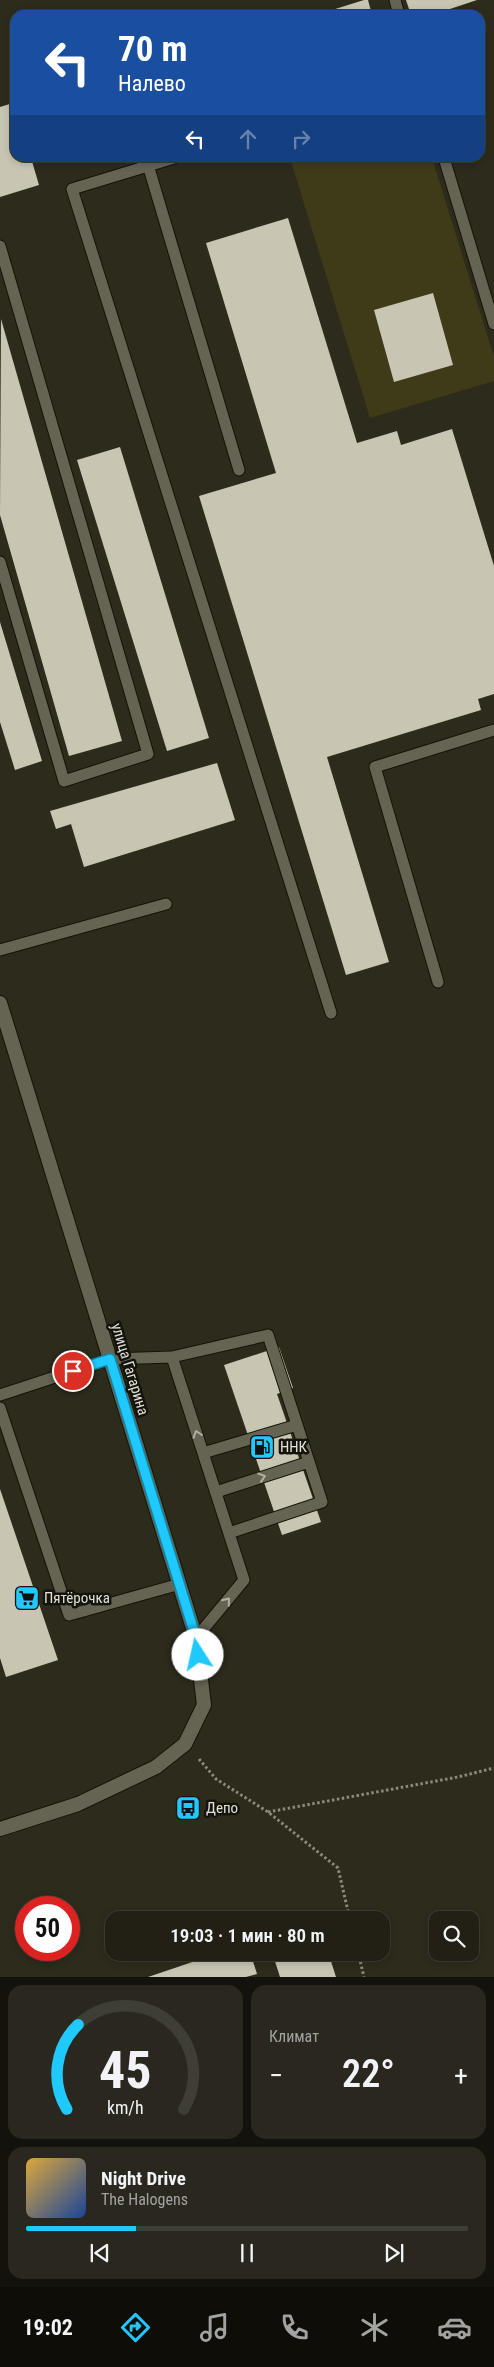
<!DOCTYPE html>
<html lang="ru">
<meta charset="utf-8">
<style>
body{margin:0;font-family:"Roboto Condensed",sans-serif;background:#2a281e;color:#f1f3f6;height:100vh;display:flex;flex-direction:column;font-size:19px;white-space:nowrap}
*{box-sizing:border-box;margin:0}
p{font-size:16px;color:#a2a3a0}
.icon{flex:none;width:28px;height:28px;fill:none;stroke:currentColor;stroke-width:2;stroke-linecap:round;stroke-linejoin:round}
.map{position:relative;height:1977px;overflow:hidden}
.sheet{display:flex;flex-direction:column;gap:8px;padding:8px;background:#13120c;flex:1}
.sheet>*{flex:none}
.hud{position:absolute;left:10px;top:10px;width:475px;height:152px;border-radius:15px;box-shadow:0 2px 8px #0003,0 0 0 1px #3f3e34;background:#1a4fa0;color:#fff;overflow:hidden}
.controls{position:absolute;left:429px;top:1911px;display:grid;gap:10px}
.controls a{display:grid;place-items:center;width:50px;height:50px;border-radius:10px;background:#222015;box-shadow:0 2px 8px #0003,0 0 0 1px #3f3e34;font-size:25px}
.speed{position:absolute;left:15px;top:1896px;display:flex;gap:10px;font-size:25px;font-weight:700;text-align:center}
.speed>*{display:grid;place-content:center;width:65px;height:65px;border-radius:50%;background:#222015;box-shadow:0 2px 8px #0003,0 0 0 1px #3f3e34;line-height:1}
.speed .limit{border:8px solid #d22;background:#fff;color:#111}
.pin{position:absolute;display:grid;place-items:center;width:42px;height:42px;color:#fff;margin:-21px;border:2px solid #fff;border-radius:50%;box-shadow:0 1px 5px #0007}
.me{position:absolute;width:55px;margin:-28px;rotate:350deg;stroke-linejoin:round;filter:drop-shadow(0 0 4px #0008)}
.turn{display:flex;align-items:center;gap:18px;height:105px;padding:0 25px;font-size:22px}
.turn .icon{width:65px;height:65px;stroke-width:2.5}
.turn b{display:block;font-size:35px;line-height:42px}
.lanes{display:flex;align-items:center;height:48px;padding:0 25px;background:#0003;justify-content:center;gap:25px;direction:ltr}
.lanes .off{opacity:.35}
.big{font-size:38px;font-weight:600;line-height:1.1}
.sheet .card{flex:1;display:flex;flex-direction:column;justify-content:center;gap:8px;min-width:0;padding:0 18px;border-radius:15px;background:#2a281e}
.sheet .dial{align-items:center;gap:0}
.dial svg{height:130px;overflow:visible;fill:none;stroke:#3f3e34;stroke-width:7;stroke-linecap:round;text-anchor:middle}
.dial text{fill:#f1f3f6;stroke:none}
.song{display:flex;align-items:center;gap:15px}
.cover{width:60px;height:60px;border-radius:8px;background:linear-gradient(135deg,hsl(40 70% 55%),hsl(220 70% 35%))}
.played{height:5px;border-radius:2px;background:linear-gradient(90deg,#1fc9fd 25%,#3f3e34 25%)}
.keys{display:flex;justify-content:space-around;direction:ltr}
.heat{display:flex;justify-content:space-between;align-items:center;font-size:28px;direction:ltr}
.sheet .tiles{flex:1;display:grid;gap:8px;grid-template-columns:1fr 1fr}
.card:last-child{grid-column:span 2}
.trip{position:absolute;left:105px;top:1911px;width:285px;height:50px;border-radius:15px;background:#222015;box-shadow:0 2px 8px #0003,0 0 0 1px #3f3e34;font-weight:600;line-height:50px;text-align:center}
.tab-bar{display:flex;height:80px;justify-content:space-around;align-items:center;background:#0e0d08;color:#a2a3a0}
.tab-bar .icon{width:35px;height:35px}
.tab-bar .current{color:#1fc9fd}
.tab-bar b{font-size:22px;color:#f1f3f6}
.map>svg:first-child{display:block}
</style>
<div class="map">
<svg width="494" height="1977" viewBox="0 0 494 1977">
<rect width="100%" height="100%" fill="#2d2b1c"/>
<path fill="#3f3b18" d="M290 158H432L494 357V381L370 418Z"/>
<path fill="#c8c6b3" d="M364 0H368L372 15H316Z
M406 0H477L432 15H411Z
M13 103 15 158H31L39 185 0 197V107Z
M288 218 357 443 397 431 401 445 452 429 494 566V694L478 699 481 710 327 757 389 962 346 975 199 496 276 473 206 243Z
M433 293 453 365 394 382 374 310Z
M1 319 122 741 69 756 0 515Z
M120 447 209 738 167 751 77 460Z
M0 622 42 761 15 770 0 722Z
M217 763 235 820 84 867 71 824 56 829 50 811Z
M279 1347 293 1388 277 1394 321 1522 282 1535 224 1365Z
M0 1489 58 1660 6 1677 0 1658Z
M222 1952H250L257 1974 246 1977H148Z
M272 1952H328L336 1977H280Z"/>
<g fill="none" stroke-linecap="round" stroke-linejoin="round">
<defs>
<path id="service" d="M395 0 399 15
M174 158 72 189 331 1013
M444 158 494 324
M148 165 239 470
M0 246 148 754 64 781 0 562
M0 950 166 904
M438 982 375 767 494 730
M172 1357 268 1335 322 1502 229 1533
M0 1395 110 1359 172 1357 244 1580 196 1638
M0 1408 69 1615 180 1584
M203 1453 297 1425
M216 1492 309 1462"/>
<path id="secondary" d="M0 1003 196 1638 204 1705 185 1744 156 1767 78 1804 0 1829"/>
</defs>
<use href="#service" stroke="#151306" stroke-width="13"/>
<use href="#secondary" stroke="#151306" stroke-width="16"/>
<path stroke="#8b8a7e" stroke-width="3" stroke-dasharray="2.5 2.5" stroke-linecap="butt" d="M199 1759 216 1779 268 1812 338 1868 350 1920
M268 1812 458 1777 494 1768
M358 1952 364 1977"/>
<use href="#service" stroke="#656352" stroke-width="11"/>
<use href="#secondary" stroke="#656352" stroke-width="14"/>
</g>
<defs><path id="oneway-chevron" d="M-2-3.5L2.5 0L-2 3.5" fill="none" stroke-width="1.6" stroke-linecap="round" stroke-linejoin="round" transform="scale(1.25)"/></defs>
<g stroke="#b0afa2">
<use href="#oneway-chevron" transform="translate(197 1434) rotate(-108)"/>
<use href="#oneway-chevron" transform="translate(262 1477) rotate(-18)"/>
<use href="#oneway-chevron" transform="translate(227 1601) rotate(-51)"/>
</g>
<g fill="none" stroke-linecap="round" stroke-linejoin="round">
<defs>
<path id="route" d="M73 1371 110 1359 196 1638 198 1655"/>
</defs>
<use href="#route" stroke="#1483a4" stroke-width="12"/>
<use href="#route" stroke="#1fc9fd" stroke-width="9"/>
</g>
<defs>
<symbol id="fuel-square" viewBox="-11 -11 22 22"><rect x="-9" y="-9" width="18" height="18" rx="4" fill="#1fc9fd" stroke="#14130c"/><path d="M-5.5-6h7V0h2V4h1.3V-2.5L3-4.5l.8-.8L6-3V5H2.5V1h-1V6h-7ZM-4.2-4.7v3.2H.2V-4.7Z" fill="#111"/></symbol>
<symbol id="supermarket-square" viewBox="-11 -11 22 22"><rect x="-9" y="-9" width="18" height="18" rx="4" fill="#1fc9fd" stroke="#14130c"/><path d="M-6-5.5h2.5l.6 2H6L4.5 2H-2.5L-4.4-4H-6ZM-1.5 3.2a1.3 1.3 0 1 0 .1 0ZM3 3.2a1.3 1.3 0 1 0 .1 0Z" fill="#111"/></symbol>
<symbol id="bus-square" viewBox="-11 -11 22 22"><rect x="-9" y="-9" width="18" height="18" rx="4" fill="#1fc9fd" stroke="#14130c"/><path d="M-5-6H5V4H4V6H2V4H-2V6H-4V4H-5ZM-3.5-4V0h7V-4ZM-3.5 1.2v1.5H-2V1.2ZM2 1.2v1.5H3.5V1.2Z" fill="#111"/></symbol>
</defs>
<g fill-rule="evenodd">
<use href="#fuel-square" x="248" y="1433" width="28" height="28"/>
<use href="#supermarket-square" x="13" y="1584" width="28" height="28"/>
<use href="#bus-square" x="174" y="1794" width="28" height="28"/>
</g>
<g text-anchor="middle" stroke-width="5" stroke-linejoin="round" paint-order="stroke">
<g font-size="15" fill="#e2e1d8" stroke="#14130c">
<text transform="translate(130 1369) rotate(73)" y="5">улица Гагарина</text>
</g>
<g font-size="15" fill="#e2e1d8" stroke="#14130c" text-anchor="start">
<text x="280" y="1452">ННК</text>
<text x="44" y="1603">Пятёрочка</text>
<text x="206" y="1813">Депо</text>
</g>
</g>
</svg>
<div class="controls">
<a><svg class="icon" aria-label="search" viewBox="0 0 24 24"><circle cx="10" cy="10" r="6"/><path d="M15 15l6 6"/></svg></a>
</div>
<div class="speed"><div class="limit">50</div></div>
<div class="pin" style="left:73px;top:1371px;background:#d93025"><svg class="icon" aria-label="arrive" viewBox="0 0 24 24"><path d="M6 21V4h12l-3 4 3 4H6"/></svg></div>
<svg class="me" style="left:198px;top:1655px" viewBox="-20 -20 40 40"><circle r="19" fill="#fff"/><path d="M0-13L10 11 0 6-10 11z" fill="#1fc9fd"/></svg>
<div class="trip">19:03 · 1 мин · 80 m</div>
<div class="hud">
<div class="turn"><svg class="icon" aria-label="left" viewBox="0 0 24 24"><path d="M17 20v-9H6M10 6l-5 5 5 5"/></svg><div><b>70 m</b>Налево</div></div>
<div class="lanes"><svg class="icon" aria-label="left" viewBox="0 0 24 24"><path d="M17 20v-9H6M10 6l-5 5 5 5"/></svg><svg class="icon off" aria-label="ahead" viewBox="0 0 24 24"><path d="M12 20V5M6 11l6-6 6 6"/></svg><svg class="icon off" aria-label="right" viewBox="0 0 24 24"><path d="M7 20v-9h11M14 6l5 5-5 5"/></svg></div>
</div>
</div>
<section class="sheet">
<div class="tiles">
<div class="card dial"><svg viewBox="0 0 100 80">
<path d="M14 69A42 42 0 1 1 86 69"/>
<path d="M14 69A42 42 0 0 1 21 17" stroke="#1fc9fd"/>
<text x="50" y="56" font-size="32" font-weight="700">45</text>
<text x="50" y="72" font-size="11">km/h</text>
</svg></div>
<div class="card"><p>Климат</p>
<div class="heat"><a>−</a><b class="big">22°</b><a>+</a></div>
</div>
<div class="card">
<div class="song"><i class="cover"></i><div><b>Night Drive</b><p>The Halogens</p></div></div>
<div class="played"></div>
<div class="keys"><svg class="icon" aria-label="previous" viewBox="0 0 24 24"><path d="M18 5L8 12l10 7zM5 5v14"/></svg><svg class="icon" aria-label="pause" viewBox="0 0 24 24"><path d="M8 5v14M16 5v14"/></svg><svg class="icon" aria-label="next" viewBox="0 0 24 24"><path d="M6 5l10 7-10 7zM19 5v14"/></svg></div>
</div>
</div>
</section>
<nav class="tab-bar">
<b>19:02</b>
<svg class="icon current" aria-label="directions" viewBox="0 0 24 24"><path d="M12 3l9 9-9 9-9-9zM9 14v-3h6M13 9l2 2-2 2"/></svg>
<svg class="icon" aria-label="music" viewBox="0 0 24 24"><path d="M9 18V5l10-2v13"/><circle cx="6" cy="18" r="3"/><circle cx="16" cy="16" r="3"/></svg>
<svg class="icon" aria-label="phone" viewBox="0 0 24 24"><path d="M5 4h4l2 5-3 2q2 4 5 5l2-3 5 2v4C11 20 4 13 5 4z"/></svg>
<svg class="icon" aria-label="climate" viewBox="0 0 24 24"><path d="M12 3v18M4 7l16 10M4 17L20 7"/></svg>
<svg class="icon" aria-label="car" viewBox="0 0 24 24"><path d="M5 17H2v-5l4-1 3-4h7l3 4 3 1v5h-3M9 17h6M6 11h13"/><circle cx="7" cy="17" r="2"/><circle cx="17" cy="17" r="2"/></svg>
</nav>
